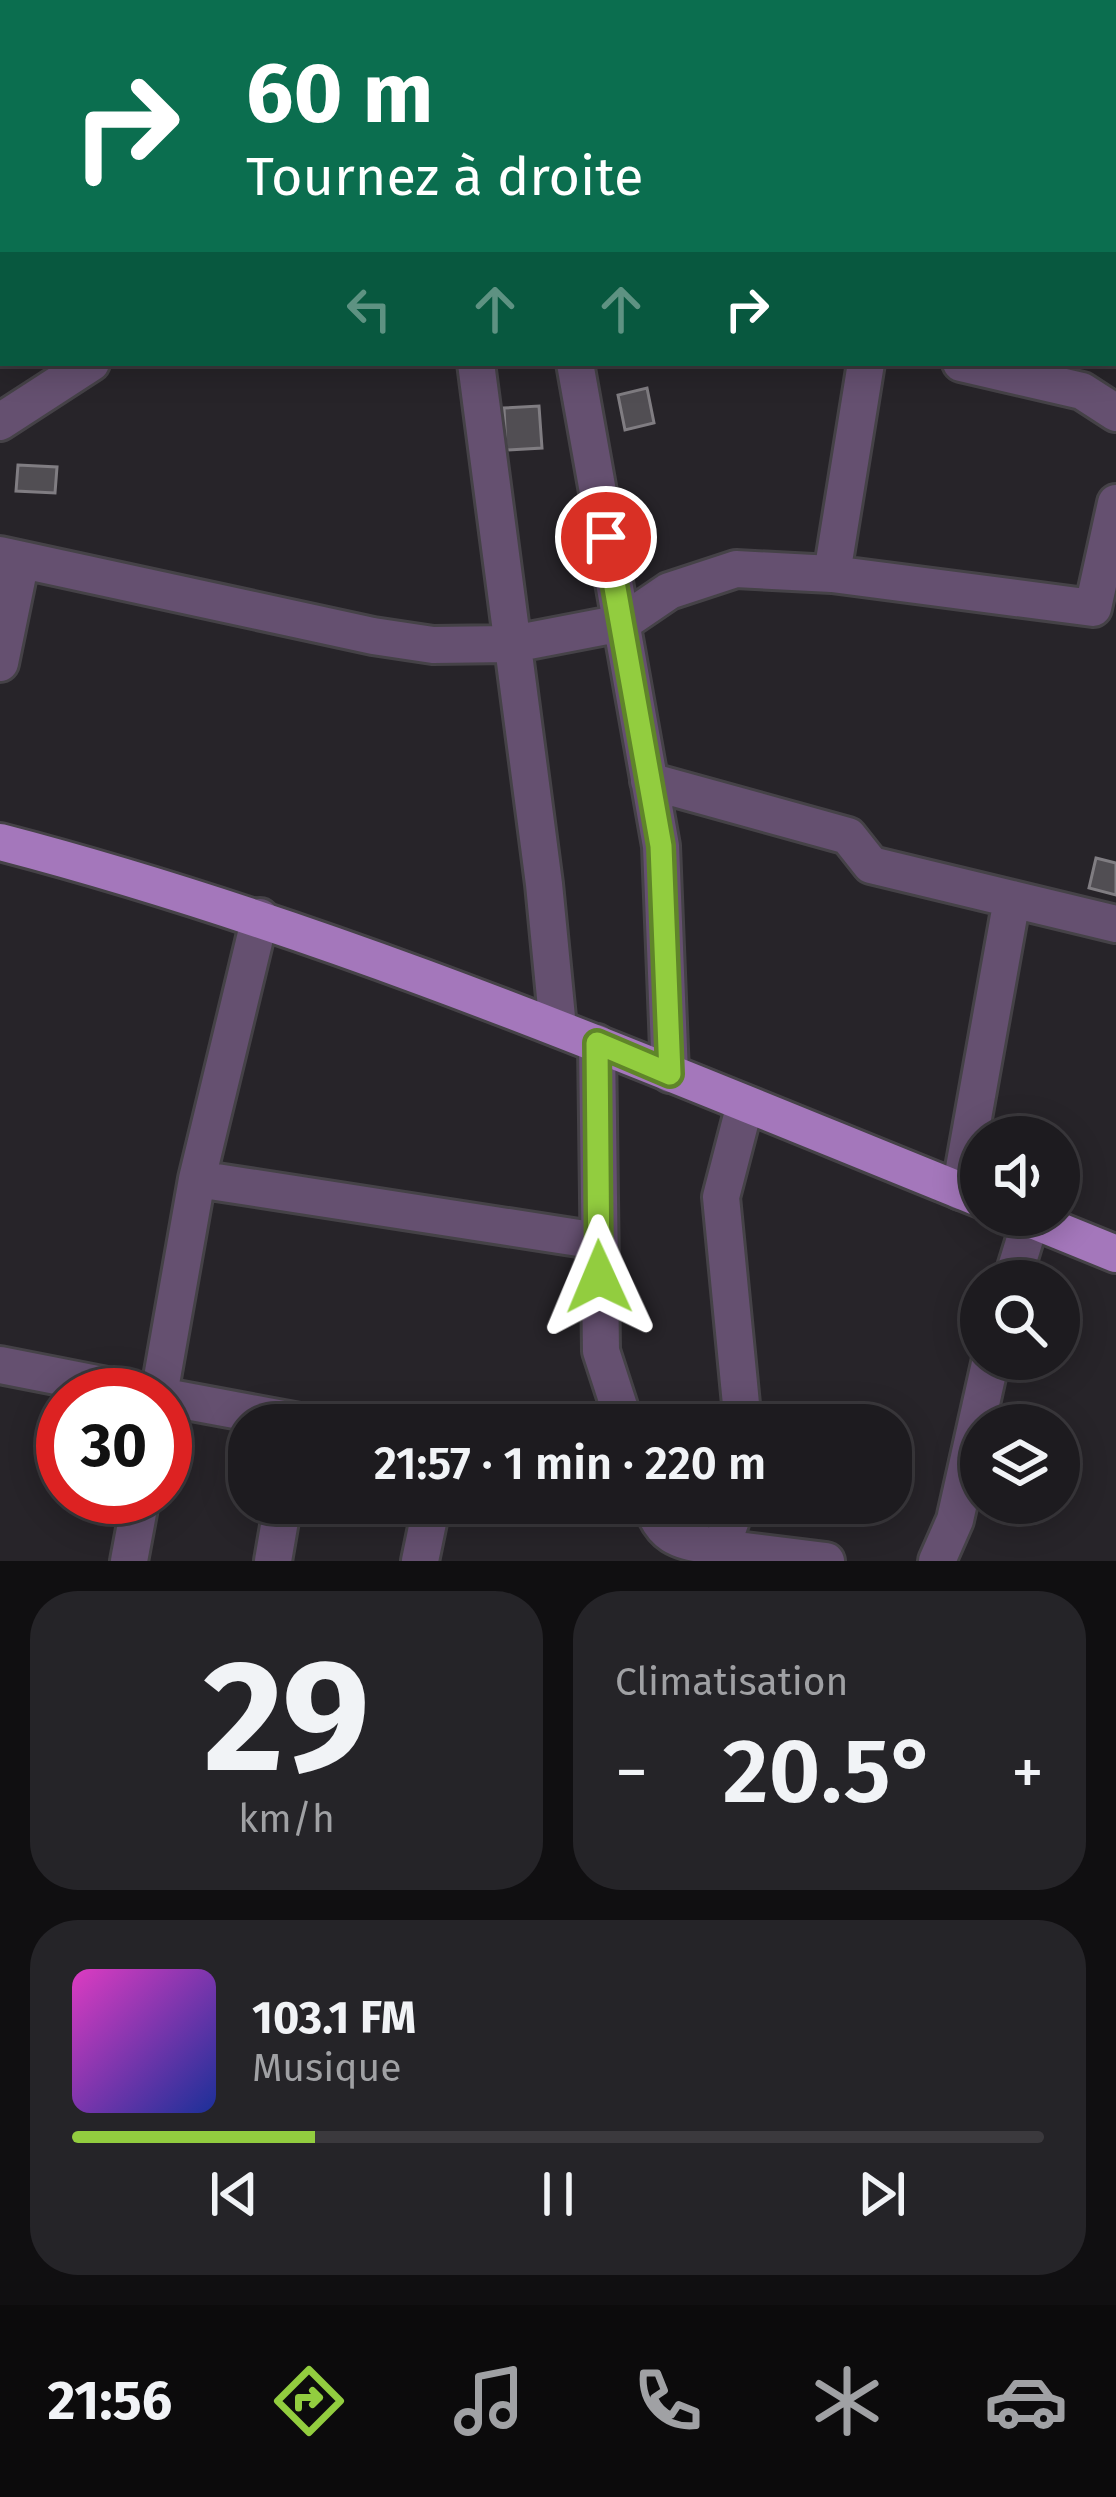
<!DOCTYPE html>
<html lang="fr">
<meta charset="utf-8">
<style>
body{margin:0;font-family:"Fira Sans",sans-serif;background:#252428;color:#f1f3f6;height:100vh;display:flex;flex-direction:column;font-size:45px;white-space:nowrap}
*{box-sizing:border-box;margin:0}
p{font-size:39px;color:#a0a1a4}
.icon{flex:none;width:66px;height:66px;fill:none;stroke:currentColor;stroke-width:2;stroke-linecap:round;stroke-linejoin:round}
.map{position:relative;height:1561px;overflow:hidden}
.side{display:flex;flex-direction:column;gap:30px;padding:30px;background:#100f11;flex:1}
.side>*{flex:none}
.hud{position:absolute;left:0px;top:0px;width:1116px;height:366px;box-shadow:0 6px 30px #0003,0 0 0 3px #3b393d;background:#0b6e4f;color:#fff;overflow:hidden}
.buttons{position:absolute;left:960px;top:1116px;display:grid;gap:24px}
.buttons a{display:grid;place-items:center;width:120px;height:120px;border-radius:50%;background:#1d1b1f;box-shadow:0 6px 30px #0003,0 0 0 3px #3b393d;font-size:60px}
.speed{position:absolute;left:36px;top:1368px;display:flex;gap:24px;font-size:60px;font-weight:700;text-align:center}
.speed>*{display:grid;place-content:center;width:156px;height:156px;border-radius:50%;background:#1d1b1f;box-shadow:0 6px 30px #0003,0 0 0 3px #3b393d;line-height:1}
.speed .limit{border:18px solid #d22;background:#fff;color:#111}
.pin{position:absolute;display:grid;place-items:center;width:102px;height:102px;color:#fff;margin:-51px;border:6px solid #fff;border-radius:50%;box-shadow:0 3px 12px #0007}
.me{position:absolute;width:132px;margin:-66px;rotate:359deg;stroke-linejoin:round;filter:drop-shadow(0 0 9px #0008)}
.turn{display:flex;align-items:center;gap:42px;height:252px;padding:0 48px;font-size:54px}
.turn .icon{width:156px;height:156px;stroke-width:2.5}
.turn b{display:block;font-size:84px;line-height:102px}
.lanes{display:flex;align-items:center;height:114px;padding:0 48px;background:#0003;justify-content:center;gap:60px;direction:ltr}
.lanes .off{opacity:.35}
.big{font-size:90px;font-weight:600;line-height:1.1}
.side .tile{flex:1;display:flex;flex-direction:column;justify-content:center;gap:18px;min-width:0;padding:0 42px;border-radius:48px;background:#252428}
.side .dial{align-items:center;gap:0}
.dial b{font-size:156px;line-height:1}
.song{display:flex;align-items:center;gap:36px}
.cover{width:144px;height:144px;border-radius:18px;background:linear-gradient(135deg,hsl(310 70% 55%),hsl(230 70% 35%))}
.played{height:12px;border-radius:6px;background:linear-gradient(90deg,#92cd3f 25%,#3b393d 25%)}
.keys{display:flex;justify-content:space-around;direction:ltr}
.heat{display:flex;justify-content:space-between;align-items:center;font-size:66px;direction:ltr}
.side .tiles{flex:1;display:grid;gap:30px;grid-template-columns:1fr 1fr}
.tile:last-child{grid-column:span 2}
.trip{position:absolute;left:228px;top:1404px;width:684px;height:120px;border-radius:48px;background:#1d1b1f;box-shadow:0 6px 30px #0003,0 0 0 3px #3b393d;font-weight:600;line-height:120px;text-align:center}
.menu{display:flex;height:192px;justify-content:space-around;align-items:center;background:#0c0b0c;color:#a0a1a4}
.menu .icon{width:84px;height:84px}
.menu .active{color:#92cd3f}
.menu b{font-size:54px;color:#f1f3f6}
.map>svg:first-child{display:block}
</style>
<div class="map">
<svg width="1116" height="1561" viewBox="0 0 1116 1561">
<rect width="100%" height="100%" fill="#272429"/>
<path fill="#514e53" stroke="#807d82" stroke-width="3" d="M647 388 654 423 625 430 618 395Z
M539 406 542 448 506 450 504 408Z
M18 465 57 467 55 493 16 491Z
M1096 858 1116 863V895L1089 888Z"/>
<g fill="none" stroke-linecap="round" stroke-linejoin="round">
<defs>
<path id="minor" d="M451 0 452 3
M870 0 879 3
M155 3V0
M337 3V0
M639 3 642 0
M1025 3V0
M1113 73 1116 74
M0 126H3
M1113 295 1116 281
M476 363 544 884 558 1028
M575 363 661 846 670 1074
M961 363 1082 391 1116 413
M0 422 91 363
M0 555 373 636 433 645 513 644 622 623 669 591 736 569 832 574 866 363
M832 574 1093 608 1116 503
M0 663 21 560
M649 781 848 836 871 865 1116 924
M597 1043 601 1351 625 1425
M197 1179 598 1241
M960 1191 1012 899
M1012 1281 1031 1219
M0 1365 153 1395
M159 1395 197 1179 260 917
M165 1397 315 1425
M743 1425 721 1197 745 1104
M651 1503C664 1543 684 1540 721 1548L719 1561
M737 1503 721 1548 826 1561
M129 1561 141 1497
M273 1561 283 1503
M420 1561 432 1503
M937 1561 955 1520 991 1359"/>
<path id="major" d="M0 842C338 930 658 1069 981 1199
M1020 1215 1116 1254"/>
</defs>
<use href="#minor" stroke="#454247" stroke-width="42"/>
<use href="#major" stroke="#454247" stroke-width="42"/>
<use href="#minor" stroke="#655070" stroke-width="36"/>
<use href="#major" stroke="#a477bb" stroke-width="36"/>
</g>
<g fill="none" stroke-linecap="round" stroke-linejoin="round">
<defs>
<path id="route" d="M599 1277 597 1043 670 1074 661 846 606 537"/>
</defs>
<use href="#route" stroke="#5f8529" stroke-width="30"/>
<use href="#route" stroke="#92cd3f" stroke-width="21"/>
</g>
</svg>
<div class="buttons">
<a><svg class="icon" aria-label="sound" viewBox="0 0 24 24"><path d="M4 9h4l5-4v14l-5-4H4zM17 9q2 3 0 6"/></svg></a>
<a><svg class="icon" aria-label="search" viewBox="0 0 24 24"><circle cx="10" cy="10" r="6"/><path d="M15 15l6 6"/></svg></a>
<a><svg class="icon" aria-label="layers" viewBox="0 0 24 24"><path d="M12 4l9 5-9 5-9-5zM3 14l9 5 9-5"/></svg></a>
</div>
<div class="speed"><div class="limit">30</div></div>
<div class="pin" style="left:606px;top:537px;background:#d93025"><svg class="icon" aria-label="arrive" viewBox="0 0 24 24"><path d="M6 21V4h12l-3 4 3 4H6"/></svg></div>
<svg class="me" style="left:599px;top:1277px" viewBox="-20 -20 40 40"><path d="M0-17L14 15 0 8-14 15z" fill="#92cd3f" stroke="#fff" stroke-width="4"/></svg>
<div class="trip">21:57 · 1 min · 220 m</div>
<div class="hud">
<div class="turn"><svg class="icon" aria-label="right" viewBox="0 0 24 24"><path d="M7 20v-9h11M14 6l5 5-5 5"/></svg><div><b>60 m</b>Tournez à droite</div></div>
<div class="lanes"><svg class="icon off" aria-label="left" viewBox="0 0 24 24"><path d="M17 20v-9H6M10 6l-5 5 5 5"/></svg><svg class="icon off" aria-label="ahead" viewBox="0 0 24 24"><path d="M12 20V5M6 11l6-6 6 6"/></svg><svg class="icon off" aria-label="ahead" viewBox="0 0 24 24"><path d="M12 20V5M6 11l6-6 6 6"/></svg><svg class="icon" aria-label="right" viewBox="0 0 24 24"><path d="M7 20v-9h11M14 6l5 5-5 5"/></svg></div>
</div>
</div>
<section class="side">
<div class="tiles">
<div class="tile dial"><b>29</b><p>km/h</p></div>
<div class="tile"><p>Climatisation</p>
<div class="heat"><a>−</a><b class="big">20.5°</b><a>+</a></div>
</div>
<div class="tile">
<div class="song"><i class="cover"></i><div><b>103.1 FM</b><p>Musique</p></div></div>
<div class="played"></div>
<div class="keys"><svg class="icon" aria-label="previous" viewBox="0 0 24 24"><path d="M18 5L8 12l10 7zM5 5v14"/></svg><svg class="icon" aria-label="pause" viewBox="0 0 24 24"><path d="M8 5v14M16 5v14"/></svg><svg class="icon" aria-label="next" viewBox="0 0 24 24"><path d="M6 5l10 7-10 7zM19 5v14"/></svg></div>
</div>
</div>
</section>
<nav class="menu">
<b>21:56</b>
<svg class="icon active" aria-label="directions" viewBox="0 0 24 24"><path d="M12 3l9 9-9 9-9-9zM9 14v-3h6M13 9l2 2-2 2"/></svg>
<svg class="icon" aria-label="music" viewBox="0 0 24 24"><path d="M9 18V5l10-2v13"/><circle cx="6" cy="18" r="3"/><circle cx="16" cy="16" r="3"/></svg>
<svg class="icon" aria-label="phone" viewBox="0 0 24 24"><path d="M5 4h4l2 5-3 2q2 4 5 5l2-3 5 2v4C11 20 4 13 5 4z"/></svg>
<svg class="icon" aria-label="climate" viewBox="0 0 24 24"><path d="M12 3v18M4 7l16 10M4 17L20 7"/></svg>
<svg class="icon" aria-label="car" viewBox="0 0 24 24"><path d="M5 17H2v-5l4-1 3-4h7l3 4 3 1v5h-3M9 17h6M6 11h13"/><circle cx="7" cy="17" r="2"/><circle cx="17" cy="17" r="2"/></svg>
</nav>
